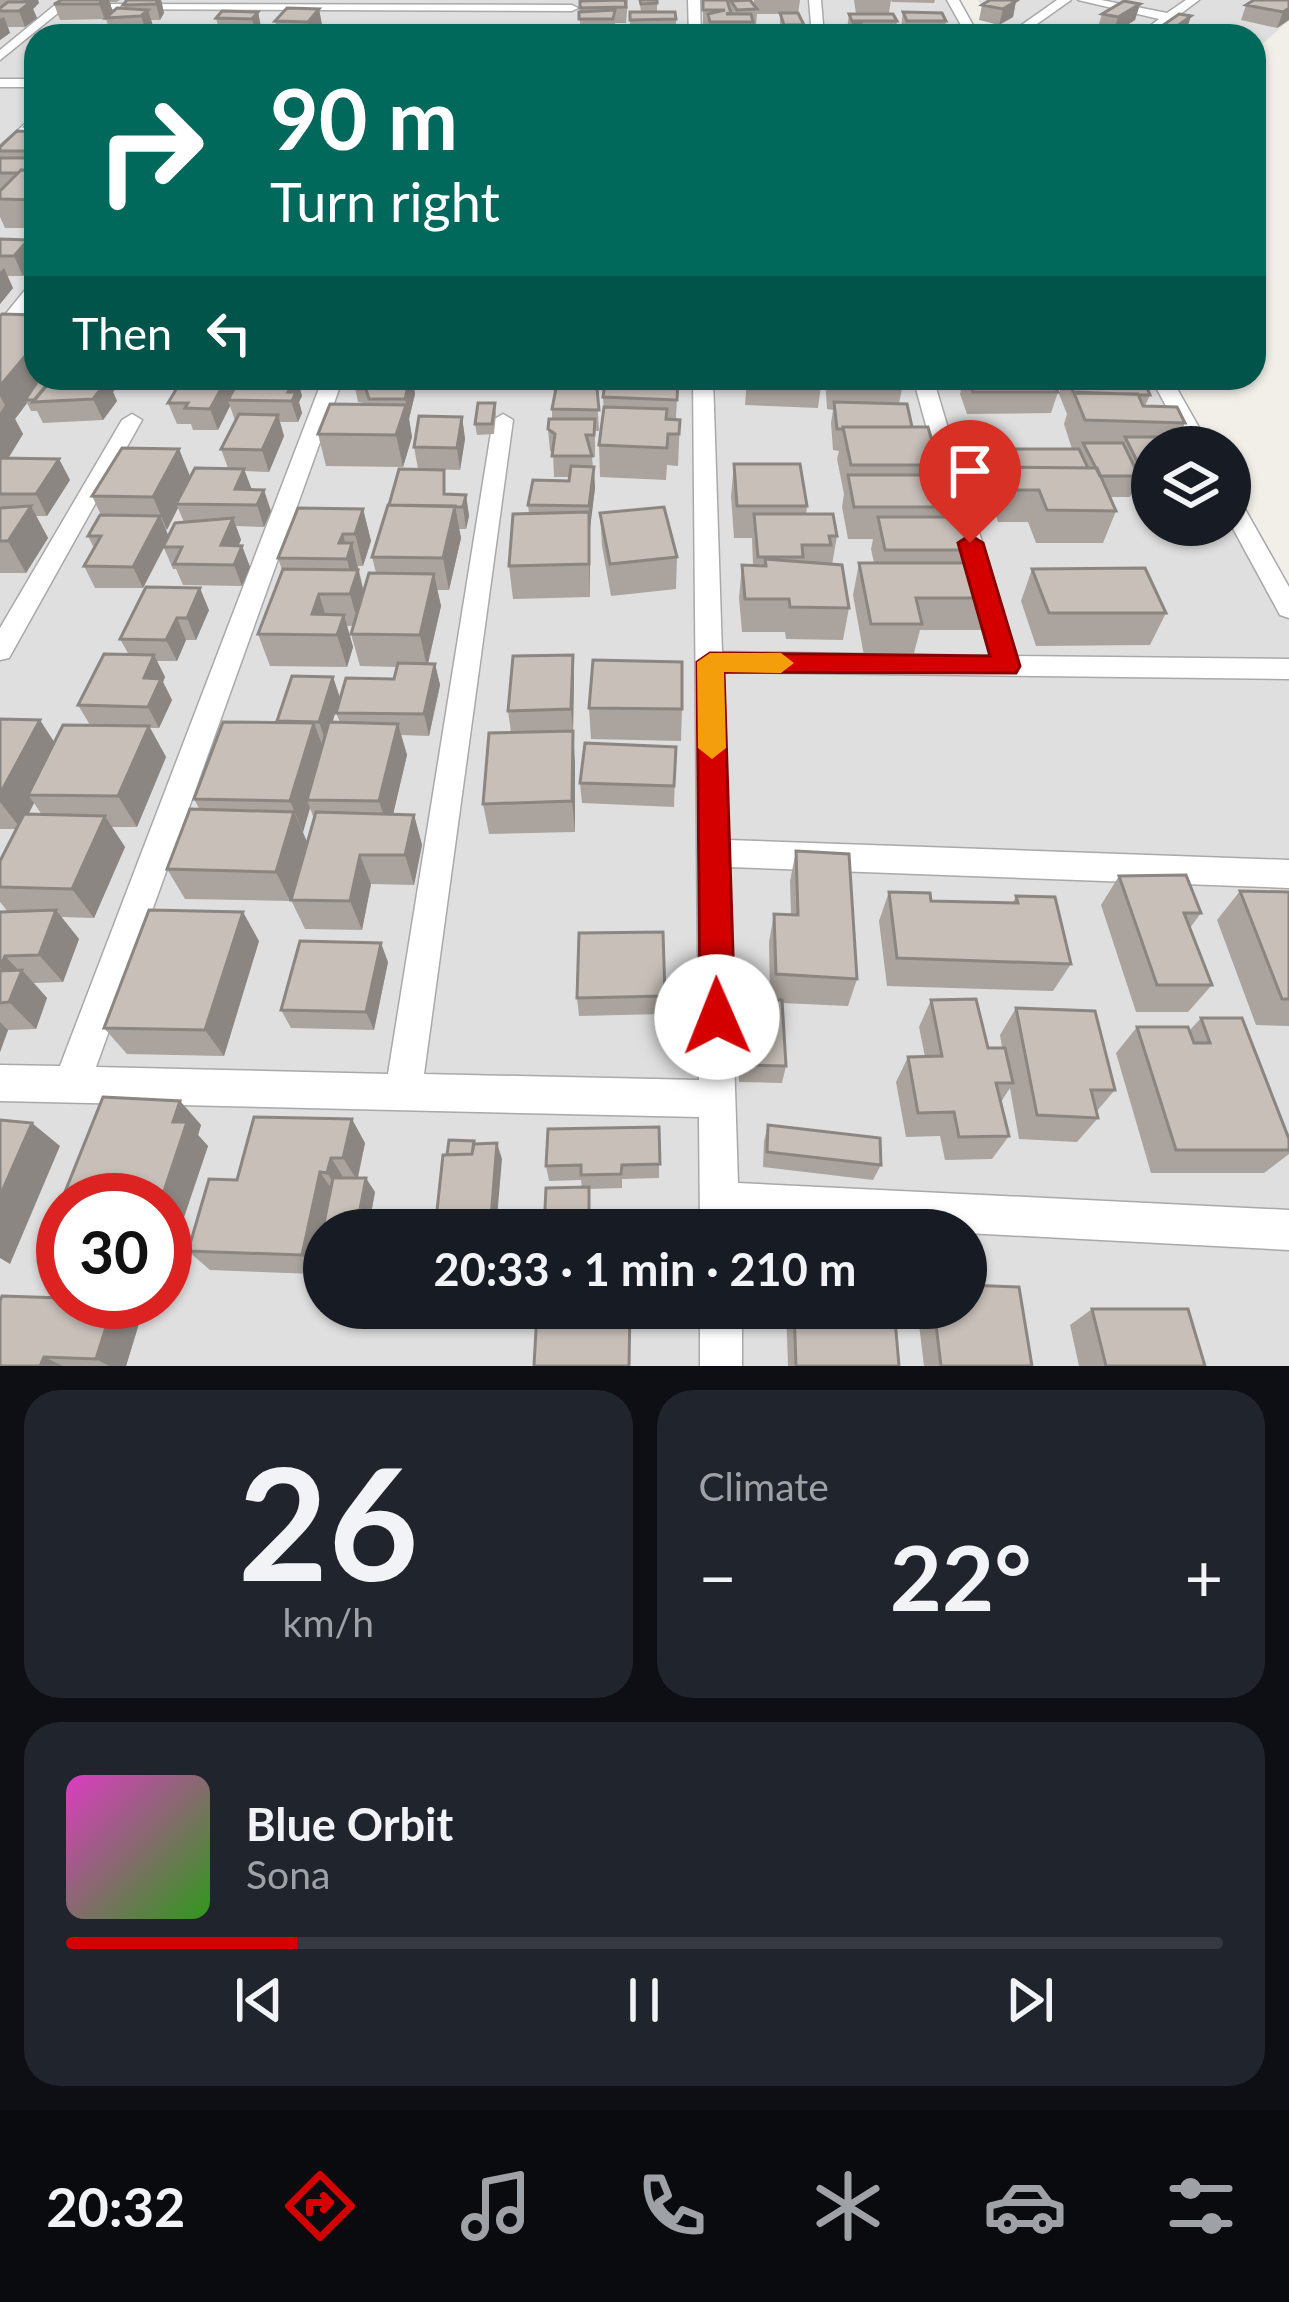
<!DOCTYPE html>
<meta charset="utf-8">
<style>
body{margin:0;font-family:Lato,sans-serif;background:#20242c;color:#f1f3f6;height:100vh;display:flex;flex-direction:column;font-size:45px;white-space:nowrap}
*{box-sizing:border-box;margin:0}
p{font-size:39px;color:#9ea1a6}
.icon{flex:none;width:66px;height:66px;fill:none;stroke:currentColor;stroke-width:2;stroke-linecap:round;stroke-linejoin:round}
.map{position:relative;height:1366px;overflow:hidden}
.drawer{display:flex;flex-direction:column;gap:24px;padding:24px;background:#0d0f14;flex:1}
.drawer>*{flex:none}
.banner{position:absolute;left:24px;top:24px;width:1242px;height:366px;border-radius:36px;box-shadow:0 3px 9px #0004;background:#00695c;color:#fff;overflow:hidden}
.buttons{position:absolute;left:1131px;top:426px;display:grid;gap:24px}
.buttons a{display:grid;place-items:center;width:120px;height:120px;border-radius:50%;background:#171b24;box-shadow:0 3px 9px #0004;font-size:60px}
.speed{position:absolute;left:36px;top:1173px;display:flex;gap:24px;font-size:60px;font-weight:700;text-align:center}
.speed>*{display:grid;place-content:center;width:156px;height:156px;border-radius:50%;background:#171b24;box-shadow:0 3px 9px #0004;line-height:1}
.speed .limit{border:18px solid #d22;background:#fff;color:#111}
.pin{position:absolute;display:grid;place-items:center;width:102px;height:102px;color:#fff;margin:-123px -51px;border-radius:50% 50% 50% 0;rotate:-45deg;box-shadow:0 0 12px #0007}
.pin .icon{rotate:45deg}
.me{position:absolute;width:132px;margin:-66px;rotate:359deg;stroke-linejoin:round;filter:drop-shadow(0 0 9px #0008)}
.turn{display:flex;align-items:center;gap:42px;height:252px;padding:0 48px;font-size:54px}
.turn .icon{width:156px;height:156px;stroke-width:2.5}
.turn b{display:block;font-size:84px;line-height:102px}
.then{display:flex;align-items:center;height:114px;padding:0 48px;background:#0003;gap:24px;font-size:45px}
.big{font-size:90px;font-weight:700;line-height:1.1}
.drawer .widget{flex:1;display:flex;flex-direction:column;justify-content:center;gap:18px;min-width:0;padding:0 42px;border-radius:36px;background:#20242c}
.drawer .dial{align-items:center;gap:0}
.dial b{font-size:156px;line-height:1}
.song{display:flex;align-items:center;gap:36px}
.cover{width:144px;height:144px;border-radius:18px;background:linear-gradient(135deg,hsl(310 70% 55%),hsl(110 70% 35%))}
.played{height:12px;border-radius:6px;background:linear-gradient(90deg,#d40000 20%,#363941 20%)}
.keys{display:flex;justify-content:space-around;direction:ltr}
.heat{display:flex;justify-content:space-between;align-items:center;font-size:66px;direction:ltr}
.drawer .tiles{flex:1;display:grid;gap:24px;grid-template-columns:1fr 1fr}
.widget:last-child{grid-column:span 2}
.trip{position:absolute;left:303px;top:1209px;width:684px;height:120px;border-radius:60px;background:#171b24;box-shadow:0 3px 9px #0004;font-weight:700;line-height:120px;text-align:center}
.tab-bar{display:flex;height:192px;justify-content:space-around;align-items:center;background:#090b0e;color:#9ea1a6}
.tab-bar .icon{width:84px;height:84px}
.tab-bar .on{color:#d40000}
.tab-bar b{font-size:54px;color:#f1f3f6}
.map>svg:first-child{display:block}
</style>
<div class="map">
<svg width="1289" height="1366" viewBox="0 0 1289 1366">
<rect width="100%" height="100%" fill="#f2efe9"/>
<path fill="#e0dfdf" fill-rule="evenodd" d="M0 0H957L978 36H36V378H1171L1210 447H1152V525H1230V483L1289 587V1366H0ZM63 1200H165V1302H63ZM324 1230H966V1308H324Z
M978 0H1289V20L1254 52V36H1001Z"/>
<g fill="none" stroke-linecap="round" stroke-linejoin="round">
<defs>
<path id="street" d="M61 0H74L0 60V50Z
M688 0H700L701 36H689Z
M809 0H821L824 36H812Z
M947 0H959L979 36H967Z
M1057 0H1071L1020 36H1006Z
M1078 0H1101L1167 13 1186 0H1199L1151 36H1137L1159 19Z
M78 4 572 5 578 8 572 11 74 9Z
M0 79H36V87H0Z
M36 114V126L0 158V146Z
M36 283V300L7 338 0 340V321L30 284Z
M323 378H343L96 1067 388 1074 493 420 503 414 513 420 424 1074 699 1080 693 378H713L722 652 990 656 913 378H933L1016 656 1289 659V679L722 672 728 840 1289 860V888L728 867 738 1183 1289 1210V1250L739 1221 740 1230H700L699 1117 0 1101V1065L60 1066Z
M1151 378H1171L1210 447H1188Z
M132 414 142 420 9 658 0 660V628L122 420Z
M1230 495 1241 502 1289 587V618L1280 615 1230 523Z
M700 1308H742V1366H700Z"/>
</defs>
<use href="#street" stroke="#a9a9a9" stroke-width="3"/>
<use href="#street" fill="#fff" fill-rule="evenodd"/>
</g>
<path fill="#aba49e" fill-rule="evenodd" d="M0 0H38L39 3 33 9 37 18 25 27H8L10 33 0 40Z
M62 0H120L117 2H110L112 12 124 8 123 5 161 0 164 13 160 20H151L153 26 148 31 111 34 106 19 60 20 54 4Z
M628 0 626 23H615L613 35 563 36 580 31V1Z
M639 0H657V11H641Z
M703 0H751L754 4V0H803H800L798 14 804 25 803 32 780 34V14H757L756 25H753L752 36 708 35 707 26H703Z
M854 0H891L889 13 856 14Z
M891 0H935L934 3 892 2Z
M1289 0V20L1277 28 1241 20 1246 5Z
M1016 1 1013 17 999 25 979 20 982 5Z
M1140 4 1135 20 1113 34 1097 30 1102 14Z
M319 9 322 25 313 36H279L275 21Z
M258 12 261 27 253 36H205L220 34 216 18Z
M630 12 676 19V35L630 36Z
M903 12 946 21 943 36H904L901 28Z
M849 14 897 21 895 36H850L847 30Z
M1159 28 1186 32 1181 36H1157Z
M36 117V228H5L0 217V147L28 131 26 126Z
M0 239 28 240 36 257V261L23 276H7L13 288 0 304Z
M0 316 36 378H47L44 381 115 389 113 392 117 401 103 420 43 423 37 411H31L27 403 15 419 23 434 8 458 59 459 70 480 47 516H36L48 538 26 573H0Z
M183 378H236L237 383 240 378H319L297 379 302 396 299 402 302 413 298 422H280L284 436 269 472 245 471 251 490 271 511 264 527 236 526 241 540 238 546H242L250 567 242 586 183 585 176 569H173L164 548 143 588H95L84 566 94 548 88 536 101 515 92 496 179 449 190 477 228 468 221 449 235 421 230 406 218 430H193L191 424H177L168 403ZM178 508 184 522 168 536 166 530Z
M353 378H416L414 386 415 394 409 419 412 437 403 467 326 466 318 434 369 404 358 402Z
M596 378 599 431H595V457H592L595 488 590 528V597L513 599 509 566 529 514 528 505 569 481 570 477H554L553 452 550 451 548 429 552 419V409Z
M678 378 676 419 680 420 678 466 667 465 666 480 600 477 599 445 604 412 603 397Z
M747 378 821 386 818 408 745 405Z
M825 378H904L899 404 912 427 939 465 937 475 948 507 945 517 975 550 971 563 996 598 985 630H920L913 657 864 656 853 595 859 563H874L871 549 873 539H848L842 507 844 494 837 459 839 451 833 450 831 423 833 410 827 409Z
M960 378H1051L1058 392 1051 413 967 414 960 394 964 378Z
M1064 378H1143L1150 395 1145 406 1185 423 1174 447H1152V491H1133L1130 497H1110L1116 511 1103 543H1036L1028 522H998L991 499 994 489 987 471 993 449H1072L1064 424 1067 414 1059 394Z
M495 403 496 414 494 434 477 435 475 424Z
M462 417 465 439 460 470 418 469 414 447Z
M734 464 807 506 806 514 837 536 832 565 849 608 843 640 786 639 785 632H742L739 598 742 565 753 566 752 538H734L731 496Z
M448 494 466 495 469 516 466 529H459L461 538 449 590H437L441 606 428 664H435L440 685 429 736 401 735 407 755 393 814 414 815 422 845 414 885 371 884 362 930 305 929 291 900 314 819 310 808 303 832 307 842 290 901 185 899 167 869 200 810 194 799 278 723 333 677 340 698 332 722H340L336 713 394 679 397 667 360 666 351 634 353 626H347L353 647 347 667 270 666 258 634 282 570 278 558 363 509 371 541 363 566H358L364 592 376 573 372 557Z
M600 513 677 557 676 589 611 596 602 546Z
M1032 569 1166 613 1150 645 1036 646 1021 601Z
M146 587 209 610 196 640H186L177 661H157L165 677 163 682 172 700 159 728H150L166 757 137 827H111L125 847 94 918 61 917 79 939 63 982 34 983 47 998 36 1029 8 1030 0 1052V912H8L0 902V861L16 829H0V719L54 742 90 725 78 705 129 655 120 639ZM34 803 42 815H28Z
M574 677 573 731 511 732 508 711Z
M589 708 682 709 681 741 591 739Z
M676 747 674 807 582 803 580 783Z
M575 762V832L489 834 483 804Z
M796 851 857 979 848 1006 782 1003 786 1066 782 1083 739 1082 737 1017 740 999 770 1000 769 942 774 914H791L790 881Z
M1119 876 1201 913 1190 928 1212 985 1188 1012H1136L1101 905Z
M1240 891 1289 892V1026L1256 1025 1217 920Z
M889 892 931 901 1013 903 1016 896 1071 964 1053 991 887 986 879 921Z
M259 941 224 1056 127 1054 104 1028Z
M388 962 374 1030 291 1028 281 1010Z
M665 996 664 1014 579 1016 577 998Z
M931 1000 988 1048H1002L1000 1035 1016 1008 1115 1090 1096 1112 1098 1118 1077 1142 1019 1139 1010 1088 1001 1102 1009 1136 992 1159 945 1160 940 1136 906 1137 896 1082 908 1057H925L919 1027Z
M1201 1018 1289 1139V1154L1264 1173H1151L1116 1053 1137 1027 1189 1031Z
M103 1097 180 1101 201 1125 198 1135 208 1146 183 1220 170 1219 165 1234V1200H63V1247L47 1237Z
M768 1125 881 1165 873 1180 763 1167 764 1141Z
M659 1127V1178L622 1179V1188L589 1189 591 1230H544L582 1188 581 1180 549 1181 546 1166Z
M365 1143 358 1178 375 1192 368 1230H324V1295L312 1283 314 1274 210 1270 188 1251 237 1180Z
M786 1308H894L899 1366H788Z
M917 1308H966L1032 1366H924Z
M1092 1309 1205 1366H1079L1070 1325Z
M141 1317 126 1366H0Z"/>
<path fill="#8b8681" d="M23 0H38L39 3 33 9 37 18 25 27 19 11 25 6Z
M104 0H109L113 12 105 20 99 4Z
M158 0H161L164 13 160 20 156 4Z
M1016 1 1013 17 999 25 1003 9Z
M1140 4 1135 20 1113 34 1118 17Z
M1289 8V20L1277 28 1283 12Z
M319 9 322 25 311 36 308 22Z
M148 10 153 26 148 31 149 36H140L146 30 141 16Z
M258 12 261 27 256 35 252 19Z
M1191 16 1186 32 1181 36H1170L1172 30Z
M4 17 10 33 0 40V19Z
M863 20 861 36H851L852 21Z
M28 240 36 261 23 276 14 256Z
M4 268 13 288 0 304V272Z
M36 343V378H47L29 400H25L27 403 15 419 23 434 0 472V413L5 405 0 396V386Z
M98 378H110L115 389 113 392 117 401 103 420 93 399Z
M227 378H236L239 389 228 400 230 406 218 430 210 409Z
M295 378H297L302 396 299 402 302 413 298 422 288 392Z
M410 378H416L414 386 415 394 409 419 412 437 403 467 396 435 406 405 405 399Z
M278 415 284 436 269 472 262 450Z
M462 417 465 439 460 470 457 448Z
M179 449 192 481 176 504 178 508 167 530 153 497Z
M59 459 70 480 47 516 36 494Z
M594 467 595 488 590 528 589 506Z
M244 469 252 490 235 489Z
M264 490 271 511 264 527 257 505Z
M466 495 469 516 466 529 463 507Z
M31 506 48 538 26 573 8 541Z
M455 506 461 538 449 590 443 558Z
M363 509 371 541 363 566 355 534Z
M589 512 590 544V597L589 564Z
M160 516 169 537 143 588 133 567Z
M233 518 241 540 229 567 221 545Z
M343 534 348 554 352 543 366 603 359 626 350 594 353 584 347 559 339 543Z
M242 546 250 567 242 586 234 565Z
M434 574 441 606 427 667 420 635Z
M200 588 209 610 196 640 187 618Z
M319 594 329 626 312 614Z
M344 615 353 647 347 667 337 635Z
M177 618 186 640 177 661 166 640Z
M154 655 165 677 163 682 172 700 159 728 148 707 144 678Z
M573 655 574 677 573 731 571 709Z
M435 664 440 685 429 736 424 714Z
M333 677 340 698 326 743 319 722Z
M40 720 60 751 28 795 34 803 21 829 0 802V794Z
M314 723 326 755 307 800 310 808 303 832 290 801Z
M398 724 407 755 389 832 379 801Z
M149 726 166 757 137 827 118 796Z
M573 731 575 762V832L572 801Z
M294 812 307 842 290 901 276 872Z
M414 815 422 845 414 885 405 855Z
M105 816 125 847 94 918 72 889Z
M360 855 371 884 362 930 350 901Z
M56 910 79 939 63 982 39 955Z
M243 912 259 941 224 1056 205 1030Z
M381 943 388 962 374 1030 366 1012Z
M5 956 21 973 22 970 47 998 36 1029 9 1002 0 972Z
M0 1022 8 1030 0 1052Z
M180 1101 201 1125 198 1135 208 1146 183 1220 165 1204V1200H161L173 1122Z
M352 1119 365 1143 357 1180 343 1158Z
M32 1123 60 1146 10 1264 0 1258V1196Z
M497 1143 502 1159 496 1230H490Z
M331 1158 345 1180 341 1194 327 1173Z
M320 1172 335 1194 318 1274 302 1255Z
M366 1178 375 1192 368 1230H356Z
M165 1215 170 1219 165 1234Z
M114 1302H118L141 1317 126 1366H109L96 1359Z
M44 1357 63 1366H40Z"/>
<path fill="#c7bfb8" stroke="#8b8681" stroke-width="3" d="M62 0H104L99 4H54Z
M127 0H158L156 4 123 5Z
M625 0 626 7 580 8V1Z
M640 0H657V3L641 4Z
M703 0H727L731 13 726 14H751L753 22H710L708 14 725 10H703Z
M750 0 757 9 737 10 731 1Z
M990 0H1011L1016 1 1003 9 982 5Z
M1254 0H1289V8L1283 12 1246 5Z
M1124 1 1140 4 1118 17 1102 14Z
M8 2H31L19 11H0V8Z
M117 8 148 10 141 16 106 18Z
M287 8 319 9 308 22 275 21Z
M615 10 613 19H579V12Z
M222 11 258 12 252 19 216 18Z
M630 12H675L676 19 630 20Z
M903 12 942 13 946 21H907Z
M780 13H798L804 25H784Z
M849 14H893L897 21H852Z
M1179 14 1191 16 1172 30 1159 28Z
M124 29H147L140 36H116Z
M176 29H200L194 36H170Z
M109 31 107 36H76L77 34Z
M385 31H409L407 36H382Z
M564 31H599L598 36H563Z
M555 32V36H516V33Z
M816 32 817 36 767 35Z
M207 34 253 35 205 36Z
M491 34H507V36H472Z
M36 117V126H26Z
M17 131 36 132V151H0V147Z
M0 158H36V163L28 170H21L18 173H0Z
M21 170 36 171V200L0 199V191Z
M0 239 28 240 14 256H0Z
M2 314 36 315V343L0 386V316Z
M53 378H98L97 380H108L93 399 33 402Z
M183 378H227L210 409 185 408 188 403H168Z
M240 378H295L288 392H296L292 401 228 400Z
M355 378H410L405 399H369L364 383 353 381Z
M558 378H596L599 410 552 409Z
M606 378H678L677 400 603 397Z
M747 378H821V386L747 383Z
M832 378H904V380Z
M967 378H1051L1058 392H973Z
M1068 378H1143L1150 395 1073 392Z
M38 381H50L34 400H25Z
M1074 393 1138 394 1143 406 1177 407 1185 423 1085 420Z
M834 402 907 404 912 427H843V429H837Z
M478 403H495L492 424H475Z
M330 404 406 405 396 435 318 434Z
M604 407 667 409 666 419 680 420 679 434H668L667 448 599 445Z
M239 414 278 415 262 450 221 449Z
M419 416 462 417 457 448 414 447Z
M549 419H595L594 435H586L592 456H552L555 434 548 429Z
M843 427H928L939 465H851Z
M1125 437H1168L1173 447H1152V469H1141Z
M1083 443H1123L1139 476H1100Z
M122 448 179 449 153 497 92 496Z
M993 449H1079L1088 468 1000 467 1003 474Z
M0 458 59 459 36 494H0Z
M734 464H800L807 506H737Z
M571 466 594 467 589 506 528 505 533 480 569 481Z
M1000 467 1097 468 1116 511 1047 510 1039 490H1009Z
M195 468 244 469 235 489 264 490 257 505 176 504Z
M399 469 444 470V494L466 495 463 507 389 505Z
M848 475H939L948 507H854Z
M388 505 455 506 443 558 372 557Z
M31 506 8 541H0V508Z
M664 507 677 557 610 564 600 513Z
M298 508 363 509 355 534H343L339 543H352L347 559 278 558Z
M589 512V564L509 566 513 514Z
M754 514H833L837 536H829L831 545H802L803 557H758Z
M100 515 160 516 133 567 84 566 101 536H88Z
M878 517H965L975 550H885Z
M233 518 221 545 242 546 234 565 174 564 182 547H163L175 523Z
M765 559 842 565 849 608 790 607 789 599H745L742 565 766 566Z
M859 563H985L996 598H916L922 624H871Z
M1145 568 1166 613H1049L1032 569Z
M283 569 358 570 350 594H319L312 614 344 615 337 635 258 634Z
M369 573 434 574 420 635 351 634Z
M146 587 200 588 187 618H177L166 640 120 639Z
M104 654 154 655 144 678 161 679 148 707 78 705Z
M573 655 571 709 508 711 513 656Z
M593 660 682 662V709L589 708Z
M398 663 435 664 424 714 336 713 346 678 394 679Z
M292 676 333 677 319 722 277 721Z
M0 719 40 720 0 794Z
M223 722 314 723 290 801 194 799Z
M329 722 398 724 379 801 307 800Z
M63 725 149 726 118 796 28 795Z
M573 731 572 801 483 804 489 733Z
M585 743 676 747 674 786 580 783Z
M190 809 294 812 276 872 167 869Z
M316 812 414 815 405 855H360L350 901 291 900Z
M24 814 105 816 72 889 0 887V861Z
M796 851 849 854 857 979 776 974 774 914 798 915Z
M1186 875 1201 913H1184L1212 985H1157L1119 876Z
M1240 891 1289 892V999H1282Z
M889 892 930 893 931 901 1018 903 1016 896 1055 897 1071 964 897 958Z
M56 910 39 955 5 956 0 968V912Z
M149 910 243 912 205 1030 104 1028Z
M663 932 665 996 577 998 579 933Z
M300 941 381 943 366 1012 281 1010Z
M22 970 9 1002 0 1003V971Z
M740 999 782 1000 786 1066 742 1065Z
M976 999 988 1048H1005L1013 1083H996L1009 1136 959 1137 954 1112 918 1113 908 1057 942 1056 931 1000Z
M1016 1008 1095 1011 1115 1090H1091L1098 1118 1037 1115Z
M1201 1018H1242L1289 1139V1150H1176L1137 1027H1188L1194 1043H1210Z
M103 1097 180 1101 173 1122H187L161 1200H63V1238L47 1237Z
M254 1117 352 1119 343 1158H331L327 1173 320 1172 302 1255 188 1251 209 1179 237 1180Z
M0 1120 32 1123 0 1196Z
M768 1125 880 1138 881 1165 767 1152Z
M659 1127 660 1164 622 1165 621 1174 581 1175V1165L546 1166 548 1129Z
M449 1140 474 1141 472 1154 447 1155Z
M497 1143 490 1230 435 1229 443 1155 472 1154 474 1144Z
M333 1178H366L356 1230H324V1284L312 1283Z
M589 1187V1220L580 1221V1230H544L546 1188Z
M966 1285 1019 1287 1032 1366H941L934 1308H966Z
M2 1296 63 1298V1302H114L96 1359 44 1357 40 1366H0V1301Z
M565 1308H630L629 1366H534L537 1312H564Z
M794 1308H894L899 1366H796Z
M1092 1309H1188L1205 1366H1106Z"/>
<path fill="#d40000" stroke="#8a0000" stroke-width="3" d="M970 535 983 543 1020 666 1016 673 724 672 735 1017 730 1029 717 1034 705 1029 700 1017 697 662 710 653 990 656 958 543Z"/>
<path fill="#f59e0b" d="M710 653H781L794 663 781 673 724 672 726 748 712 759 698 748 697 662Z"/>
</svg>
<div class="buttons">
<a><svg class="icon" aria-label="layers" viewBox="0 0 24 24"><path d="M12 4l9 5-9 5-9-5zM3 14l9 5 9-5"/></svg></a>
</div>
<div class="speed"><div class="limit">30</div></div>
<div class="pin" style="left:970px;top:543px;background:#d93025"><svg class="icon" aria-label="arrive" viewBox="0 0 24 24"><path d="M6 21V4h12l-3 4 3 4H6"/></svg></div>
<svg class="me" style="left:717px;top:1017px" viewBox="-20 -20 40 40"><circle r="19" fill="#fff"/><path d="M0-13L10 11 0 6-10 11z" fill="#d40000"/></svg>
<div class="trip">20:33 · 1 min · 210 m</div>
<div class="banner">
<div class="turn"><svg class="icon" aria-label="right" viewBox="0 0 24 24"><path d="M7 20v-9h11M14 6l5 5-5 5"/></svg><div><b>90 m</b>Turn right</div></div>
<div class="then">Then<svg class="icon" aria-label="left" viewBox="0 0 24 24"><path d="M17 20v-9H6M10 6l-5 5 5 5"/></svg></div>
</div>
</div>
<section class="drawer">
<div class="tiles">
<div class="widget dial"><b>26</b><p>km/h</p></div>
<div class="widget"><p>Climate</p>
<div class="heat"><a>−</a><b class="big">22°</b><a>+</a></div>
</div>
<div class="widget">
<div class="song"><i class="cover"></i><div><b>Blue Orbit</b><p>Sona</p></div></div>
<div class="played"></div>
<div class="keys"><svg class="icon" aria-label="previous" viewBox="0 0 24 24"><path d="M18 5L8 12l10 7zM5 5v14"/></svg><svg class="icon" aria-label="pause" viewBox="0 0 24 24"><path d="M8 5v14M16 5v14"/></svg><svg class="icon" aria-label="next" viewBox="0 0 24 24"><path d="M6 5l10 7-10 7zM19 5v14"/></svg></div>
</div>
</div>
</section>
<nav class="tab-bar">
<b>20:32</b>
<svg class="icon on" aria-label="directions" viewBox="0 0 24 24"><path d="M12 3l9 9-9 9-9-9zM9 14v-3h6M13 9l2 2-2 2"/></svg>
<svg class="icon" aria-label="music" viewBox="0 0 24 24"><path d="M9 18V5l10-2v13"/><circle cx="6" cy="18" r="3"/><circle cx="16" cy="16" r="3"/></svg>
<svg class="icon" aria-label="phone" viewBox="0 0 24 24"><path d="M5 4h4l2 5-3 2q2 4 5 5l2-3 5 2v4C11 20 4 13 5 4z"/></svg>
<svg class="icon" aria-label="climate" viewBox="0 0 24 24"><path d="M12 3v18M4 7l16 10M4 17L20 7"/></svg>
<svg class="icon" aria-label="car" viewBox="0 0 24 24"><path d="M5 17H2v-5l4-1 3-4h7l3 4 3 1v5h-3M9 17h6M6 11h13"/><circle cx="7" cy="17" r="2"/><circle cx="17" cy="17" r="2"/></svg>
<svg class="icon" aria-label="filters" viewBox="0 0 24 24"><path d="M4 7h16M4 17h16"/><circle cx="9" cy="7" r="2"/><circle cx="15" cy="17" r="2"/></svg>
</nav>
